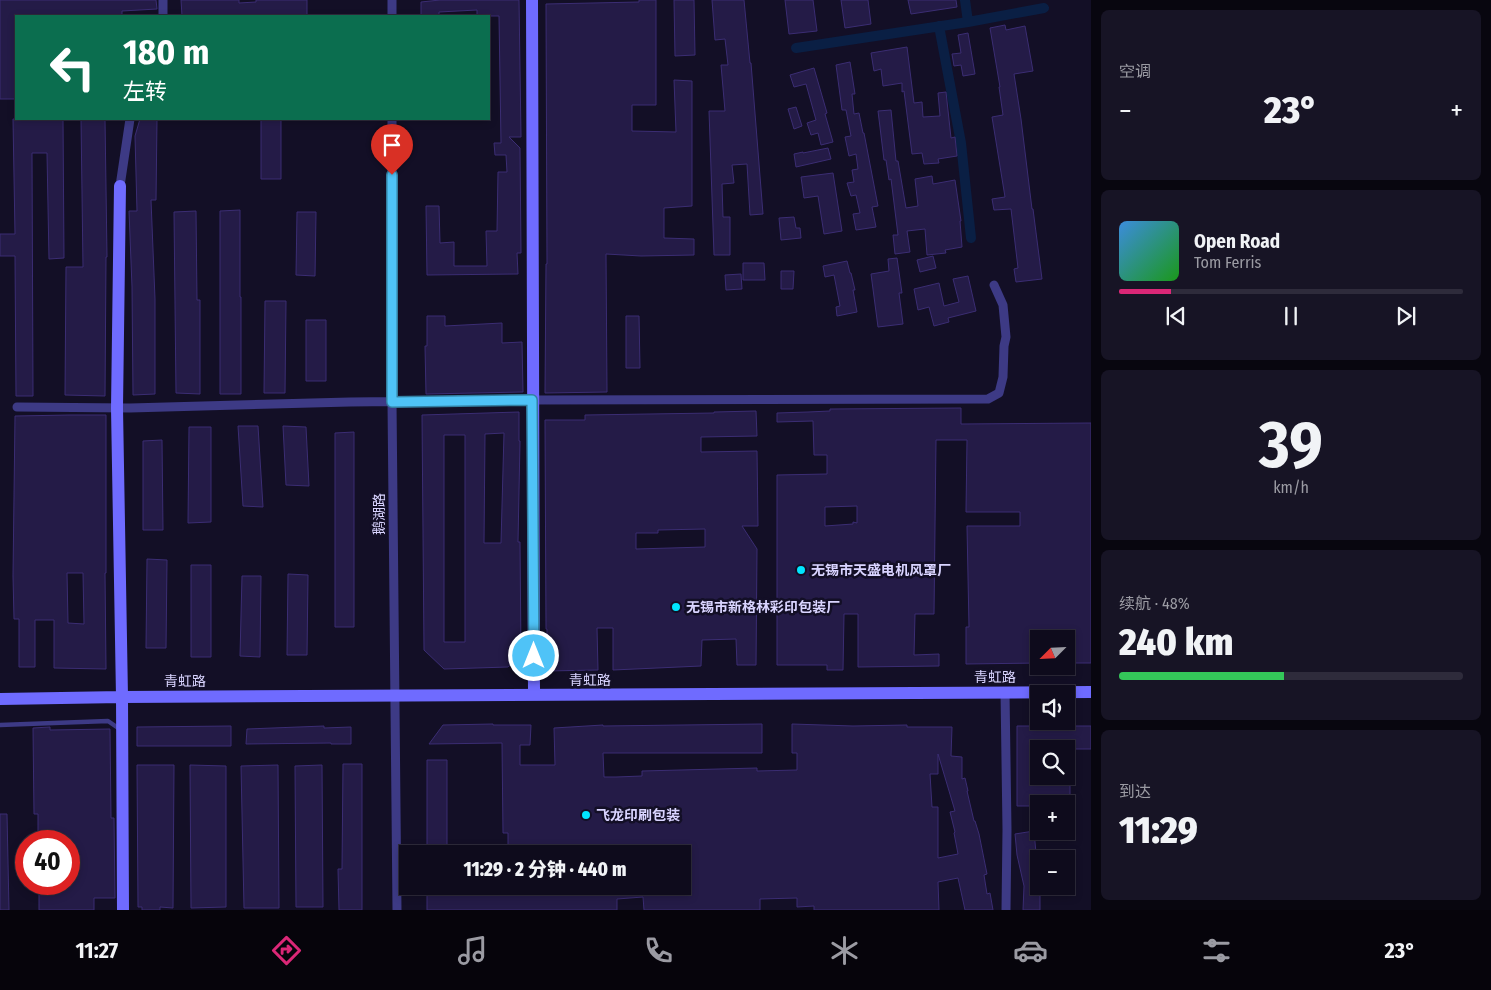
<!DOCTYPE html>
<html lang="zh">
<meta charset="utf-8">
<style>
body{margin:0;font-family:"Fira Sans Condensed","Noto Sans SC",sans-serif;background:#171425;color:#f1f3f6;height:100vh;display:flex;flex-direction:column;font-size:19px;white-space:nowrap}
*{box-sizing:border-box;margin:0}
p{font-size:16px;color:#9b9ba3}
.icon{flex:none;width:28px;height:28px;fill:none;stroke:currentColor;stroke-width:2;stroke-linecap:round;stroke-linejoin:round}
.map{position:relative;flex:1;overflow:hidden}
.panel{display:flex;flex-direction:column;gap:10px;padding:10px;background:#08060f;width:400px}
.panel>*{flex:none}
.banner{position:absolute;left:15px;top:15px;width:475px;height:105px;border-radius:0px;box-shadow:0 2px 8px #0003,0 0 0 1px #2e2b3b;background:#0b6e4f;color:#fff;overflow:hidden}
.needle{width:32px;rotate:246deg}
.tools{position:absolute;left:1030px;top:630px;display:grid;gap:10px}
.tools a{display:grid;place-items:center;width:45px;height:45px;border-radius:0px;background:#0e0b1c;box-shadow:0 2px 8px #0003,0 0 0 1px #2e2b3b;font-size:25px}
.speed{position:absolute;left:15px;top:830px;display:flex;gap:10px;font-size:25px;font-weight:700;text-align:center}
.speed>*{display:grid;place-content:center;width:65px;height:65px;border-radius:50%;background:#0e0b1c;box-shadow:0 2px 8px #0003,0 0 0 1px #2e2b3b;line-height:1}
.speed .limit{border:8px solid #d22;background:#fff;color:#111}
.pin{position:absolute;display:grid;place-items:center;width:42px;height:42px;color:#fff;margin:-51px -21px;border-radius:50% 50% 50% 0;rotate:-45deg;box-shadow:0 0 5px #0007}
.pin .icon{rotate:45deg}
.me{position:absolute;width:55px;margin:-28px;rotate:0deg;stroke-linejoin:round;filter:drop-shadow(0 0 4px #0008)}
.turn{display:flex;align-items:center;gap:18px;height:105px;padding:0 25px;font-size:22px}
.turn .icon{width:65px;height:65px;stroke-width:2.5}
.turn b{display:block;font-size:35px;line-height:42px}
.big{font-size:38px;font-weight:800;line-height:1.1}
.panel .widget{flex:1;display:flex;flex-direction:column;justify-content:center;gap:8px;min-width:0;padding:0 18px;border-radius:8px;background:#171425}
.panel .dial{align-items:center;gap:0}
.dial b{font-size:65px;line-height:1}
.song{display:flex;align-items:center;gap:15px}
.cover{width:60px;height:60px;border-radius:8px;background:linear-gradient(135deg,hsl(210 70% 55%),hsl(120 70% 35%))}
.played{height:5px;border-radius:2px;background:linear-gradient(90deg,#db2777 15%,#2e2b3b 15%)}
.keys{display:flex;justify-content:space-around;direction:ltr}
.heat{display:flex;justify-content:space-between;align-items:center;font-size:28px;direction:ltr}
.charge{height:8px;border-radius:4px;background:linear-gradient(90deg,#34c759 48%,#2e2b3b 0)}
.trip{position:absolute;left:399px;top:845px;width:292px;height:50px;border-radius:0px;background:#0e0b1c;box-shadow:0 2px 8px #0003,0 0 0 1px #2e2b3b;font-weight:800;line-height:50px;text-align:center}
.dock{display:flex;height:80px;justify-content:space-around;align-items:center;background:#06040b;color:#9b9ba3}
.dock .icon{width:35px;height:35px}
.dock .active{color:#db2777}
.dock b{font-size:22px;color:#f1f3f6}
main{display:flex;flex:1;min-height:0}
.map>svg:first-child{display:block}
</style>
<main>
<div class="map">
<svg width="1091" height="910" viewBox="0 0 1091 910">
<rect width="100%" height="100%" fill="#130f26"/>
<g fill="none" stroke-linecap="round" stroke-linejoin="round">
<path stroke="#0a1f44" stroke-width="10" d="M965 0 968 22
M939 26 961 143 971 238
M796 48 968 22 1044 8"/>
</g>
<path fill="#241b47" stroke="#3b2d73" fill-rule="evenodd" d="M0 0H156L157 9 122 11V16H16V99H0Z
M181 0H239V3L256 2V0H307V16H182Z
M440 0H519L521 137H509L520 148 521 253H517L518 274 427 275 426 206H439L440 243 454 242V266H487L486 231H497L498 172H507L506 155H495L494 143H501L499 16H477V10L439 12V16H421V2Z
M639 0H656V105H632V131L676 132 674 80 692 81V206L664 208V238L694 239V255L641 256 606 254 607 392 545 393 546 264H547L546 4 639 2Z
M674 0H694L695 55 675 56Z
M712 0H744L750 63H751L763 214 750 215 747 164 732 165 734 183 722 184 723 217H730V255H714L709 111H725L721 65H728L725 39 715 40Z
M785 0H813L817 31 789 34Z
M841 0H868L871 24 845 28Z
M908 0H956L957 7 911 14Z
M1005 25 1006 30 1025 26 1033 71 1014 74 1021 119 1032 209H1033L1042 279 1016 282 1014 269 1018 268 1011 209 994 210 992 199 1005 197 992 117 1003 115 999 87H1000L990 28Z
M968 33 975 74 963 76 961 65 954 66 952 54 961 53 958 35Z
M907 47 914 103 922 102 923 117 940 116 938 93 946 92 951 138 955 137 957 156 938 159 939 163 924 164 922 153 912 154 904 91 902 92V83L883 86 881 69 874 71 871 53Z
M850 62 855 94H852L854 114 859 113 863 133H864L878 206 872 207 876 227 856 230 853 214 860 213 856 195 851 196 847 183 854 182 852 170 858 169 856 154 849 156 845 137 851 136 846 110H842L836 65Z
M814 68 827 113 825 114 833 142 821 145 818 133 811 135 807 123 816 120 806 84 794 87 790 75Z
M796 107 802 126 794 129 788 109Z
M891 110 896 161H898L906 208 918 206 915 179 932 176 933 184 955 180 961 221H960L962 247 945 250 946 253 927 255 925 229 907 231 910 252 895 254 893 235H898L891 179 889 180 886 160H884L878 111Z
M13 119H63L64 258 49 259 47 153H32L33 396H16L15 256H0V234H15Z
M81 119H105L107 257H106L105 396 65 395 66 267H83Z
M140 119H157L156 200H151L155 299V394L133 395 132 287 129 211H137L135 136Z
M261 119H281V179H261Z
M828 148 831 159 796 167 794 154 803 152V153Z
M833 173 842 231 824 234 818 196 804 198 801 177Z
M240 210V297H241V394H220V211Z
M196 211 197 300H200V394L176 393 174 212Z
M297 212H316L315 276 296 275Z
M794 217 796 228H800L801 238 781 240 779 218Z
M933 256 936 268 920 272 917 260Z
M897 258 902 293H899L903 324 878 327 871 274 889 271 888 259Z
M847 261 850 273H851L855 290H853L857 312 837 316 836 307 840 306 834 275 825 277 823 266Z
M743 263H764L765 280H743Z
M781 271H794L793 289H781Z
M741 274 742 289 726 290 725 275Z
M968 276 976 311 948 318 949 322 934 326 929 307 918 310 914 289 939 283 944 306 959 302 953 279Z
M265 301H286L285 393H264Z
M427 316H445V326L502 323V343L522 342 523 392 426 394 425 346H427Z
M626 316H639L640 368H626Z
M306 320H326V381H306Z
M961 408V424L1091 423V663H1066V639H1039V663L966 664V627H969L967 526H1020V512H966L967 440H936L934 614H915L914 655 939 654V666L858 667V614H844L843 670H827V665H777V475L827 474V455H814L813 421 777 422V413L808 412 830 411V409ZM857 506V523L853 522V524L825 526V507Z
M756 411 757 436 701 437V452L757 451 758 526H742L757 549 756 665H737L736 639 702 640 701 666 613 670V628H597L598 670 547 671V629H546L545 420H585V415L714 413V412ZM705 529V547L636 549V533H658V530Z
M519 412V441H520L518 542H520L521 655 508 667 444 669 424 650 422 415ZM504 433 501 543H484L485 434ZM444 435H465V642H444Z
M70 415H106V573H105L106 669 54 668V620H35V667H19V619H14L13 576 15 416ZM67 573H83L84 624 68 623Z
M238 426H258L263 507 243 506Z
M283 426 306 427 309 486 286 485Z
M189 427H211V522L188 523Z
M354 432V627H335V433Z
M162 440 163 530H143V441Z
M147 559 167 560 166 648H146Z
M191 565H211V657H191Z
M288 574 308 575 307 655H287Z
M242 576H261L260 657 240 656Z
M493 724V725H531L530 745H520V765H555L554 728 603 725V726L762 724V753H603L604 777H616L642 776V771L757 768V771L797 770V753H792V724L853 726 907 725V727H952L951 756 962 757V779L965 778 968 791H967L974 821H975L979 834 987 874 984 875 987 894 990 893 993 910H965L958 878 938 882 939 910H814V906L797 907V898L760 899V910H644L643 897 617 899V910H427V886H682V854H508V833H503L502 743 429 744 443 725ZM938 754 955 811 950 812 955 832 954 833 958 854 938 858V807H932L930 774H938Z
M231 726V746H137V727Z
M324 726V728L351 727V744H331V743L246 744 247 729Z
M1017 726H1091V749H1039V776H1070V804H1039V806H1017Z
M50 727V730L110 729 111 818H114L115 898H94V910H39V884H69V841H38V814H34L33 728Z
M427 760H447V854H427Z
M343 764H362V910H339L338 869H342Z
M137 765H174L173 908 160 907V910H142V907H138Z
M190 765 226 766V907L191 908Z
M278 765 279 908H244L241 766Z
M322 765 323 907H296L295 766Z
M0 814H7L9 910H0Z
M1034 831 1036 853H1033L1039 886H1040V910H1023L1024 886 1017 855 1015 834Z"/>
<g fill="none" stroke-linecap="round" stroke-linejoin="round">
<path stroke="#3d3a85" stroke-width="4.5" d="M0 725 108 721 121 730"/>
<path stroke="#3d3a85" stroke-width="9" d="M392 0V16
M163 16V0
M392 119V402L397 910
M120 186 130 119
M17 407 130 408 350 402 533 400 988 399 999 393 1003 377 1004 346 1006 337 1003 305 994 285
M1005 692 1007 829 1006 910"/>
<path stroke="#6f6bff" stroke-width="12" d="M532 0 534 695
M120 186 117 408 122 697 123 910
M0 699 122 697 1091 692"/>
</g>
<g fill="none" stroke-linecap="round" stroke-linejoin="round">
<defs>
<path id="route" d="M392 175V402L532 400 534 656"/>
</defs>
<use href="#route" stroke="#337fa1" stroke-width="12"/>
<use href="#route" stroke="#4fc3f7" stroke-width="9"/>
</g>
<g fill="#00e5ff" stroke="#130f26" stroke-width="2">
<circle cx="801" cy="570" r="5"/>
<circle cx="676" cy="607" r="5"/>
<circle cx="586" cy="815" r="5"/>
</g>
<g text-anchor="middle" stroke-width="5" stroke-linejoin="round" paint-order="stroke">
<g font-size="14" fill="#d9d4ff" stroke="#130f26">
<text transform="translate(379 514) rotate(-90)" y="5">鹅湖路</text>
<text x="995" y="682">青虹路</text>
<text x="590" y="685">青虹路</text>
<text x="185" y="686">青虹路</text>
</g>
<g font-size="14" font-weight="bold" fill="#d9d4ff" stroke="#130f26" text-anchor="start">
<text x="811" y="575">无锡市天盛电机风罩厂</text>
<text x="686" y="612">无锡市新格林彩印包装厂</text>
<text x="596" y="820">飞龙印刷包装</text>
</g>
</g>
</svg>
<div class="tools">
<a><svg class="needle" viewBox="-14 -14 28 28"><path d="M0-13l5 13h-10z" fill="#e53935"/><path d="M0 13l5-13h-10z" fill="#9b9ba3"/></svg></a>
<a><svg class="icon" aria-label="sound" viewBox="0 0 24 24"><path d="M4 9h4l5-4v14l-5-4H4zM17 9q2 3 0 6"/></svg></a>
<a><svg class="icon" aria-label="search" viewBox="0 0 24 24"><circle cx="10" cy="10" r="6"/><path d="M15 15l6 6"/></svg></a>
<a>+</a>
<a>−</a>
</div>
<div class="speed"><div class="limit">40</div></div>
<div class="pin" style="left:392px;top:175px;background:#d93025"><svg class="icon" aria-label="arrive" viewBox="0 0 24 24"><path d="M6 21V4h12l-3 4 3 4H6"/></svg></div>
<svg class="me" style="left:534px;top:656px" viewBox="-20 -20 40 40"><circle r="17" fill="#4fc3f7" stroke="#fff" stroke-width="3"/><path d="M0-11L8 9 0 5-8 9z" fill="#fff"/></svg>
<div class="trip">11:29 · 2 分钟 · 440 m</div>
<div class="banner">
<div class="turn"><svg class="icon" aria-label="left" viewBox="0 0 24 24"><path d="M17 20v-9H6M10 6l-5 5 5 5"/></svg><div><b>180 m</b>左转</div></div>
</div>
</div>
<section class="panel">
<div class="widget"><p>空调</p>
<div class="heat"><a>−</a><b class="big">23°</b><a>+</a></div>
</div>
<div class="widget">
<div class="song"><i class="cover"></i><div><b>Open Road</b><p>Tom Ferris</p></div></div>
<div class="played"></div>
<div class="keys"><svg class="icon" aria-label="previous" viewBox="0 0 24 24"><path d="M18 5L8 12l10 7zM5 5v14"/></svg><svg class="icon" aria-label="pause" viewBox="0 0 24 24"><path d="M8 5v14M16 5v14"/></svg><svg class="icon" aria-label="next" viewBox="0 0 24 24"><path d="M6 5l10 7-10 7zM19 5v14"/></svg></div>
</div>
<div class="widget dial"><b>39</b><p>km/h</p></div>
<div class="widget"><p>续航 · 48%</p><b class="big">240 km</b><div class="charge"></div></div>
<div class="widget"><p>到达</p><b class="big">11:29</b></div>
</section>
</main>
<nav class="dock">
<b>11:27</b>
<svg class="icon active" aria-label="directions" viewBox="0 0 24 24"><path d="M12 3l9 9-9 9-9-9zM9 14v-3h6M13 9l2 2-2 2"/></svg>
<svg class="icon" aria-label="music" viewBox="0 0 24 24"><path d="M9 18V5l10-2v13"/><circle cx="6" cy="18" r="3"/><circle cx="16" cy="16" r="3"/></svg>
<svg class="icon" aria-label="phone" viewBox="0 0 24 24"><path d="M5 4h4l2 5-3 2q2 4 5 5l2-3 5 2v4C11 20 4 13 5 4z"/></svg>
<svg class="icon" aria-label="climate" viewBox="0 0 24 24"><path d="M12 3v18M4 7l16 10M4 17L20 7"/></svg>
<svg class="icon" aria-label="car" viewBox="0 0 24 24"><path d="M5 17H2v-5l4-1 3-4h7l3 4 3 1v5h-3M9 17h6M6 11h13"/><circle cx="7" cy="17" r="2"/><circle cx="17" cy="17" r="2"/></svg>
<svg class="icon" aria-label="filters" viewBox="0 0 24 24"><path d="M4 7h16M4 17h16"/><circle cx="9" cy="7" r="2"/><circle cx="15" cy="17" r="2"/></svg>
<b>23°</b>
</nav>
